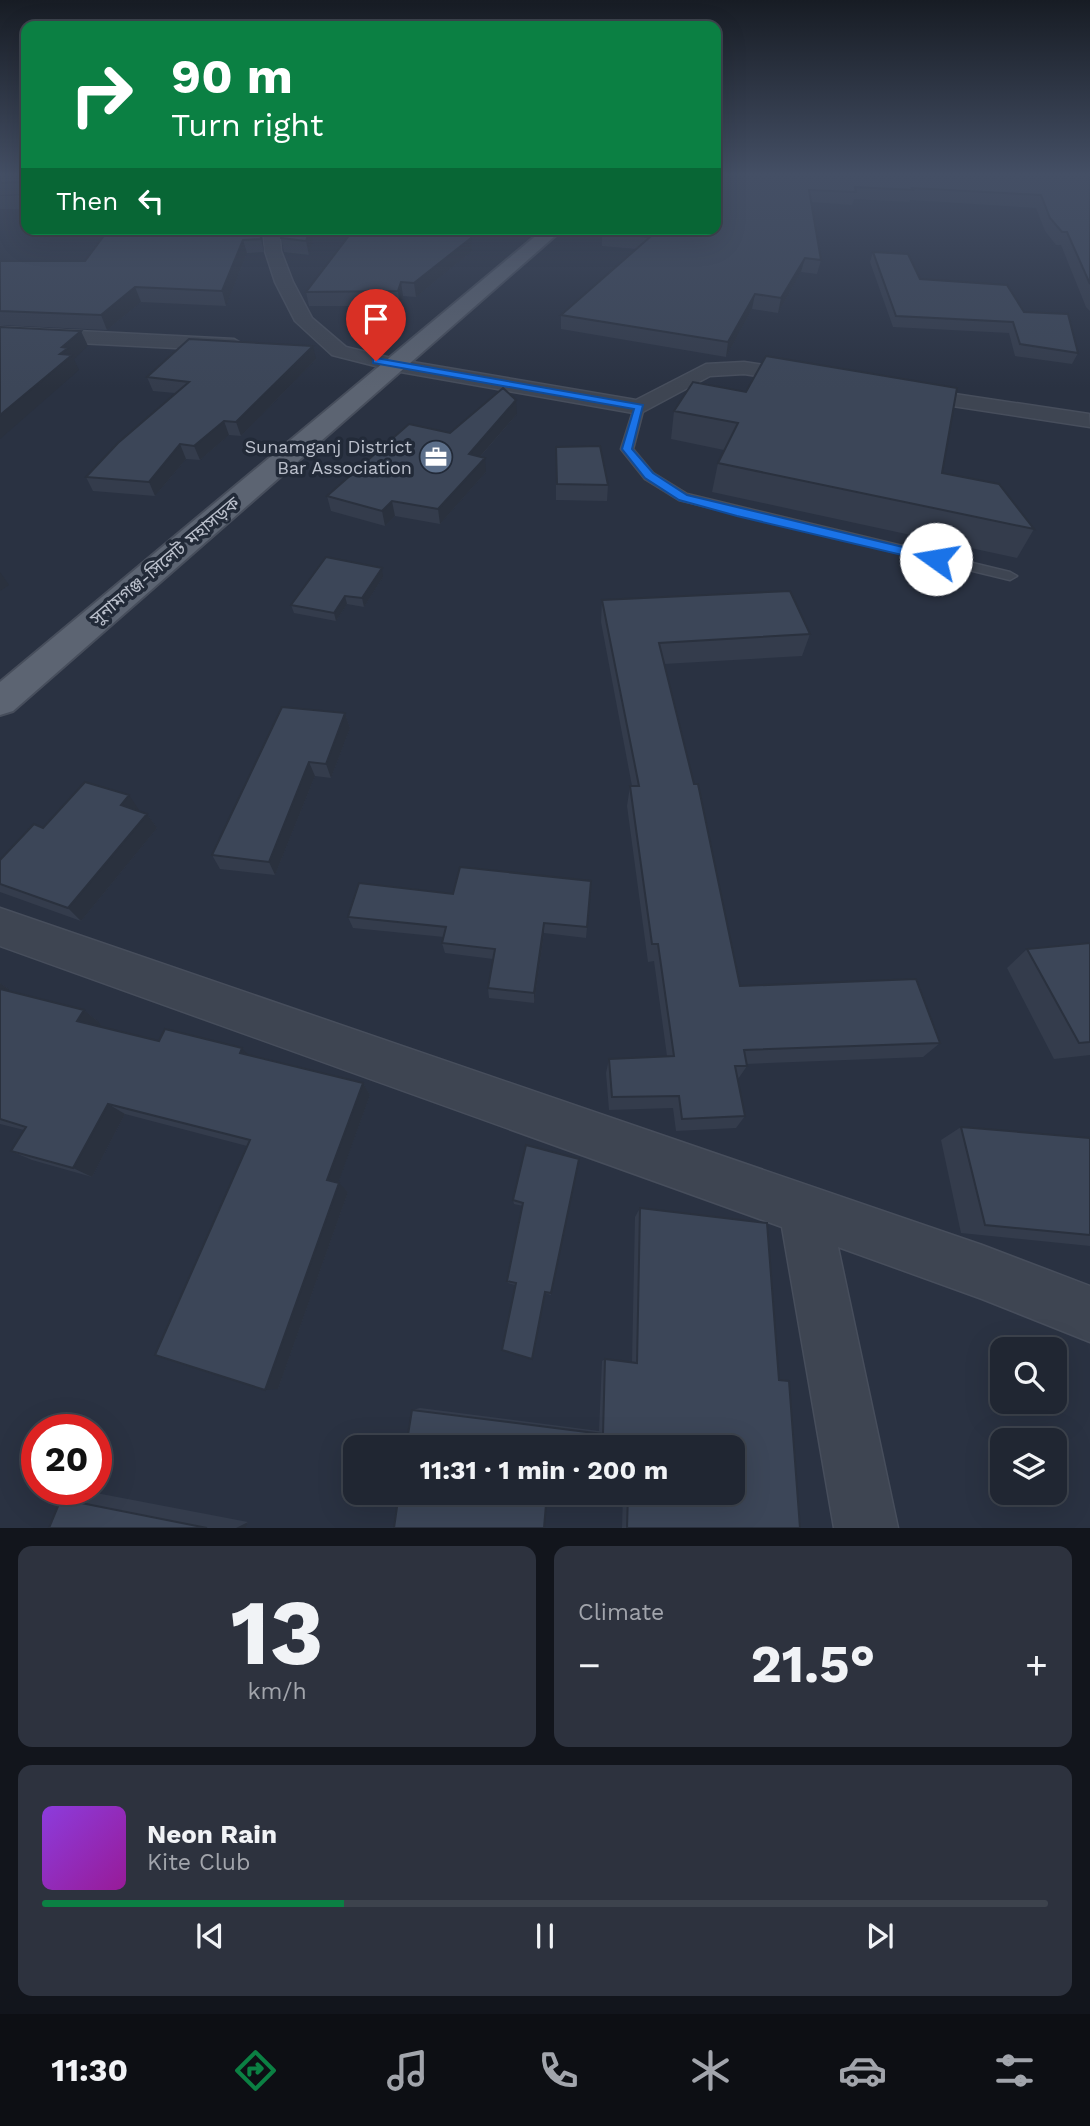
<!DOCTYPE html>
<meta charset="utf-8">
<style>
body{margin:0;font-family:"Work Sans","Noto Sans Bengali",sans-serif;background:#2d323e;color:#f1f3f6;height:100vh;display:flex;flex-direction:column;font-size:26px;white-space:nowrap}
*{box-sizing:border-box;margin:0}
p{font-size:23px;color:#a2a5ac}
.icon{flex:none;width:38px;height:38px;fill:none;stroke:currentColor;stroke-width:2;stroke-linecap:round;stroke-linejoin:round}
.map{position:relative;height:1528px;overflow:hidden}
.panel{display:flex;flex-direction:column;gap:18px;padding:18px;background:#12151c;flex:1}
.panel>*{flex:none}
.banner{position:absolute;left:21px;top:21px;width:700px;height:214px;border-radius:14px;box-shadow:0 7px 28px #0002,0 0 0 2px #3d434d;background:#0b8043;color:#fff;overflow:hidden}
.controls{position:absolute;left:990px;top:1337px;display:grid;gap:14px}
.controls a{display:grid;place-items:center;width:77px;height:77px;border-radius:14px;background:#202632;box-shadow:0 7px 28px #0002,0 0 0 2px #3d434d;font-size:35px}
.speed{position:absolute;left:21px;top:1414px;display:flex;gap:14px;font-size:35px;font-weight:700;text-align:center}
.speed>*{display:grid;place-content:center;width:91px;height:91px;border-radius:50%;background:#202632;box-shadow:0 7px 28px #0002,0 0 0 2px #3d434d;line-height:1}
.speed .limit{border:10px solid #d22;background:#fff;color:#111}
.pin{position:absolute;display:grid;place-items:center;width:60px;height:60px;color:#fff;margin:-72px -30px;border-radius:50% 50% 50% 0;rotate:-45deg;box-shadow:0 0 7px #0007}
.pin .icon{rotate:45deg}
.me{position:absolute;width:77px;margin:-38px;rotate:283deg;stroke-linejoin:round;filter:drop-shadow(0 0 5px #0008)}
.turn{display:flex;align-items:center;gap:24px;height:147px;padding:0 35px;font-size:32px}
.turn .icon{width:91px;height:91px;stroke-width:2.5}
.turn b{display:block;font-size:49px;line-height:60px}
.then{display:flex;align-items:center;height:66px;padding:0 35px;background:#0003;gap:14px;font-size:26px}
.big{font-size:52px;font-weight:700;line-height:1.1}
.panel .tile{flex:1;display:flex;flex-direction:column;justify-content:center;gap:10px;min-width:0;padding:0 24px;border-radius:14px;background:#2d323e}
.panel .dial{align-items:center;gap:0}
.dial b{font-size:91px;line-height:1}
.song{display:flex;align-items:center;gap:21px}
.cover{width:84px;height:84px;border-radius:10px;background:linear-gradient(135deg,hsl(270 70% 55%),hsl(300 70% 35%))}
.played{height:7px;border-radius:4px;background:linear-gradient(90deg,#0b8043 30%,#3d434d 30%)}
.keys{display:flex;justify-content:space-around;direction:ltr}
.heat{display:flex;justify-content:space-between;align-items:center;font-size:38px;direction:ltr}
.panel .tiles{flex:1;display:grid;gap:18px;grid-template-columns:1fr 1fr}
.tile:last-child{grid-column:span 2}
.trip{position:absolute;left:343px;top:1435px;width:402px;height:70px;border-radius:14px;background:#202632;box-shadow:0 7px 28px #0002,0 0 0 2px #3d434d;font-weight:700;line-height:70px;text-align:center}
.tab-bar{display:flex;height:112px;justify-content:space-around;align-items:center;background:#0d0f14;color:#a2a5ac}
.tab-bar .icon{width:49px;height:49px}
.tab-bar .current{color:#0b8043}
.tab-bar b{font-size:32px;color:#f1f3f6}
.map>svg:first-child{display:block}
</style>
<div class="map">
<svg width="1090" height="1528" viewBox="0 0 1090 1528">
<rect width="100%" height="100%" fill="#2a3242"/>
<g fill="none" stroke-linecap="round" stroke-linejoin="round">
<defs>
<path id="service" d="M635 405 644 407 633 449 653 473 687 494 1010 572 1017 576 1010 580 679 500 645 479 621 449Z"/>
<path id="minor" d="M26 197V205L0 206V198Z
M263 229H279L281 251 293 282 312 318 346 347 395 359 636 400 706 364 744 362 804 371 811 373 814 377 811 381 804 383 744 374 710 376 639 414 395 371 332 355 295 321 275 282 265 251Z
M0 327 234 339 244 345 234 351 0 339Z
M908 387 1089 414 1090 427 900 398 897 393 900 388Z
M0 908 982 1245 1090 1286V1342L982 1299 838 1247 898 1528H834L782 1227 0 946Z"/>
<path id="primary" d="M544 229H563L13 711 0 715V682Z"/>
</defs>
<use href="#service" stroke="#474e5c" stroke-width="3"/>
<use href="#minor" stroke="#474e5c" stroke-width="3"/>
<use href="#primary" stroke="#474e5c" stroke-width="4"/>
<use href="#service" fill="#3e4552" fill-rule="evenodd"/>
<use href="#minor" fill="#3e4552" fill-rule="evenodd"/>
<use href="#primary" fill="#5c6472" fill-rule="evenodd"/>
</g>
<path fill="#343c4c" d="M0 174H26L24 194 0 195Z
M716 174H1090V311L1086 307 1061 245H1056L1045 231 1036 208 910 200 909 202 854 199 852 205 811 202 821 260 817 274 801 272 778 313 752 309 726 357 561 329V315L636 249 602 246V233Z
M0 196H18L24 209H0Z
M109 229H261L264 252 247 253 226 306 141 302 107 330 0 325V261H85Z
M316 229 309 255 284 252 281 238Z
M354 229H497L492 234 470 232 472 251 416 297 403 296 400 306H309L306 292Z
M873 252 920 279 1024 312 1078 353 1072 364 1015 356 1009 333 893 327 870 262Z
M316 359 241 436 229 435 200 460 186 459 155 496 93 491 86 477 175 393 153 391 147 377Z
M693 382 942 473 1034 529 1017 558 712 492 718 463 724 450 671 439 674 411Z
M517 414 480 457 486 472 440 524 395 516 385 526 331 511 327 496 450 433Z
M556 447 608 485 607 501 556 500Z
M383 577 364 607 347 604 336 621 294 613 291 605Z
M602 600 810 634 802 656 664 664 740 986 940 1043 923 1057 746 1064 747 1066 738 1079 745 1116 736 1128 676 1131 673 1108 609 1110 606 1073 609 1059 667 1056 654 961 648 962 627 806 630 786H632L601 622Z
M345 713 350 728 331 778 315 776 275 875 220 869 212 855Z
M139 810 138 811 147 814 157 828 81 921 0 892V860L43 828Z
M591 881 586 938 544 933 534 1003 489 998 488 988 493 959 445 953 442 943 444 937 353 928 348 917 453 894Z
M1090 943V1055L1054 1059 1007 968 1027 949Z
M0 983 10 990 9 991 84 1010 101 1024 99 1027 159 1041 248 1055 363 1083 370 1095 338 1183 348 1192 278 1389 247 1146 125 1114 92 1177 32 1160 11 1151 24 1130 0 1124Z
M961 1127 1090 1138V1246L961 1233 941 1140Z
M579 1159 551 1295 545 1293 532 1359 502 1350 515 1285 508 1283 507 1281 523 1206 514 1204 513 1200Z
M640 1208 779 1380 800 1528H622L623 1493H733L406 1447 412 1410 420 1408 599 1431 602 1361 605 1359 632 1362 635 1217Z
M91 1492 248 1522 246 1528H49L61 1499Z"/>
<path fill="#2a313e" d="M260 229H261L264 252 261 239Z
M310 229H316L309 255 306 241Z
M471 238 472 251 416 297 414 283Z
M243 240 247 253 226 306 222 291Z
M805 258 801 272 778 313 781 298Z
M401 282 403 296 400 306 398 291Z
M135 287 141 302 107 330 101 315Z
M755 294 752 309 726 357 728 342Z
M81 331 88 346 74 359 79 370 0 439V415L60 354 62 347Z
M313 346 316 359 241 436 236 422Z
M516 400 517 414 470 468 469 454Z
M224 421 229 435 200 460 194 446Z
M180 444 186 459 155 496 149 482Z
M485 458 486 472 440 524 438 509Z
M392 501 395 516 385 526 382 511Z
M382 568 383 577 364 607 362 598Z
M0 572 9 585 0 591Z
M345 596 347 604 336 621 334 613Z
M345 713 350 728 331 778 326 764Z
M309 762 315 776 275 875 269 862Z
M129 795 139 810 131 819 121 805Z
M147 814 157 828 81 921 68 908Z
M544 923V933L534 1003V993Z
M0 983 10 990 4 999 0 997Z
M84 1010 101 1024 95 1034 77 1021Z
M242 1048 253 1060 240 1053Z
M363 1083 370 1095 336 1189 327 1180Z
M108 1104 125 1114 92 1177 73 1168Z
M339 1183 348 1192 278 1389 265 1390Z
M248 1522 246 1528H236Z"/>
<path fill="#3c4658" stroke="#2a313e" stroke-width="2" d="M0 174H26V190L23 193 21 182 0 183Z
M716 174H1090V284L1067 232H1062L1050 218 1041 195 912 188 913 190 855 187 856 192 809 190 821 260 805 258 781 298 755 294 728 342 561 315 650 237 602 233 605 229H716Z
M109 229H260L261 239 243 240 222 291 135 287 101 315 0 311V261H85Z
M280 229H310L306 241 281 238Z
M354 229H470L471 238 414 283 401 282 398 291 306 292Z
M873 252 908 254 920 279 1007 285 1024 312 1068 314 1078 353 1020 344 1013 322 896 316Z
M0 327 81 331 62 347 68 348 60 354 72 355 0 415Z
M189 339 313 346 236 422 224 421 194 446 180 444 149 482 86 477 118 443 189 382 147 377Z
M766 356 957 388 942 473 999 484 1034 529 718 463 738 423 674 411 693 382 746 392Z
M503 388 516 400 469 454 485 458 438 509 392 501 382 511 327 496 409 424 450 433Z
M600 446 608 485 557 484 556 447Z
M326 557 382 568 362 598 345 596 334 613 291 605Z
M790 591 810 634 659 643 694 784H698L740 986 916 979 940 1043 744 1050 747 1066H735L745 1116 682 1119 679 1096 612 1097 609 1059 674 1056 658 944H652L630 786H639L602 600Z
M282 707 345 713 326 764 309 762 269 862 212 855Z
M85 782 129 795 121 805 147 814 68 908 0 884V860L34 824 43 828Z
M460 867 591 881 587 927 544 923 534 993 488 988 495 949 442 943 446 927 348 917 359 883 453 894Z
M1090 943V1042L1079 1043 1027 949Z
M0 989 84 1010 77 1021 159 1041 165 1029 242 1048 240 1053 363 1083 327 1180 339 1183 265 1390 155 1355 250 1140 108 1104 73 1168 11 1151 26 1127 0 1119Z
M961 1127 1090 1138V1235L985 1225Z
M526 1145 579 1159 551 1293 545 1292 532 1359 502 1350 516 1283 507 1281 523 1203 513 1200Z
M640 1208 767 1223 779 1380 789 1381 800 1528H627L628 1493H733V1447H406L412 1410 603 1434 605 1359 637 1363Z
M399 1493H547L544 1528H394Z
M61 1499 207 1528H49Z"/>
<linearGradient id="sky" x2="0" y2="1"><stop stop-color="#171c24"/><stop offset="0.45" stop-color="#444f65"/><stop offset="1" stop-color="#444f65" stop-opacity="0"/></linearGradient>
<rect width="1090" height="388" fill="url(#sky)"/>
<path fill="#1a73e8" stroke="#114b97" stroke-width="2" d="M376 358 643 405 632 449 653 473 687 495 936 555 942 559 936 563 737 516 679 500 645 478 622 449 634 409 373 363V359Z"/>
<defs>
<symbol id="office-disc" viewBox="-11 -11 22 22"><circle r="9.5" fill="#5c6f8a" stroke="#222a38"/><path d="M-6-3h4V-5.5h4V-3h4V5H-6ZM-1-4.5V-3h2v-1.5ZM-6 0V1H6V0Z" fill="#fff"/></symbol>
</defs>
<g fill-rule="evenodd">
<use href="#office-disc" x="417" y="438" width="38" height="38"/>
</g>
<g text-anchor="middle" stroke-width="7" stroke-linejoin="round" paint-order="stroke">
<g font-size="18" fill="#bbc0cc" stroke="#222a38" text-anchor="end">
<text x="412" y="453">Sunamganj District<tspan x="412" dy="21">Bar Association</tspan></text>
</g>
<g font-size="18" fill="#bbc0cc" stroke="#222a38">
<text transform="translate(165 561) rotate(-40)" y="6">সুনামগঞ্জ-সিলেট মহাসড়ক</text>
</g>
</g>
</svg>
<div class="controls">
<a><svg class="icon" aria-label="search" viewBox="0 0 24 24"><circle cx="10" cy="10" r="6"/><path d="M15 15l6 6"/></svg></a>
<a><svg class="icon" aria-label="layers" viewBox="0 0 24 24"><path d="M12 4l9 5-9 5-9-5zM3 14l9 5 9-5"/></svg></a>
</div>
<div class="speed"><div class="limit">20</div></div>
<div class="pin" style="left:376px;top:361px;background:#d93025"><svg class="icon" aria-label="arrive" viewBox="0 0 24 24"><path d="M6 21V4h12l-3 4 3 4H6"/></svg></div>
<svg class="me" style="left:936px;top:559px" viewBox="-20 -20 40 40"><circle r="19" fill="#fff"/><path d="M0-13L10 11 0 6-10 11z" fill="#1a73e8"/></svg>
<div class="trip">11:31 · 1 min · 200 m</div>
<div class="banner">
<div class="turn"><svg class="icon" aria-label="right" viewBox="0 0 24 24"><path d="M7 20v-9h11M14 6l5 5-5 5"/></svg><div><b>90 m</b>Turn right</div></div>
<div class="then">Then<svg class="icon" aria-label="left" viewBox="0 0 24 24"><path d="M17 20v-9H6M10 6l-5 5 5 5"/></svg></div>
</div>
</div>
<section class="panel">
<div class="tiles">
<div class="tile dial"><b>13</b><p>km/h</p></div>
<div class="tile"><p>Climate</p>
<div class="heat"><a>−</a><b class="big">21.5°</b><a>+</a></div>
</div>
<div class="tile">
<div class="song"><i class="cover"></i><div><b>Neon Rain</b><p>Kite Club</p></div></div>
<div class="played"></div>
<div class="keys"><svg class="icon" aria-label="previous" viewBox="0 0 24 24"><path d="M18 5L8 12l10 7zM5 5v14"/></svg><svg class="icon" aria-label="pause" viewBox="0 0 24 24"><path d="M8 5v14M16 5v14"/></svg><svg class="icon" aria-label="next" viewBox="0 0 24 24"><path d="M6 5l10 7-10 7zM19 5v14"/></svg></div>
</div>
</div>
</section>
<nav class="tab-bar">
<b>11:30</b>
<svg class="icon current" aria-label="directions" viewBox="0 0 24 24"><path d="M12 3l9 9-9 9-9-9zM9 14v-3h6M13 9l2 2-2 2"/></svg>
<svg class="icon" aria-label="music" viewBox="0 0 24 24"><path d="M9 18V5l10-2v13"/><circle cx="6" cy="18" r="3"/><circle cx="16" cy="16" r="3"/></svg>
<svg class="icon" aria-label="phone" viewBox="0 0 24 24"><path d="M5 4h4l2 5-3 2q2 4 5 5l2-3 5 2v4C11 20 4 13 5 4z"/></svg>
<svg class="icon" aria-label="climate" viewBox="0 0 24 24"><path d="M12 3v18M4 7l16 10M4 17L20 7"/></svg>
<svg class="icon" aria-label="car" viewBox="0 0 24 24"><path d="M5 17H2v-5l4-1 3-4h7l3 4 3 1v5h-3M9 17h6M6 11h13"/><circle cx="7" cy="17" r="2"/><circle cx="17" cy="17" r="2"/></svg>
<svg class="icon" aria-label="filters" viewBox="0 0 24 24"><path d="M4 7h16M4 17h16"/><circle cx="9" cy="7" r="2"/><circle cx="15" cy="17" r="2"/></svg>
</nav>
